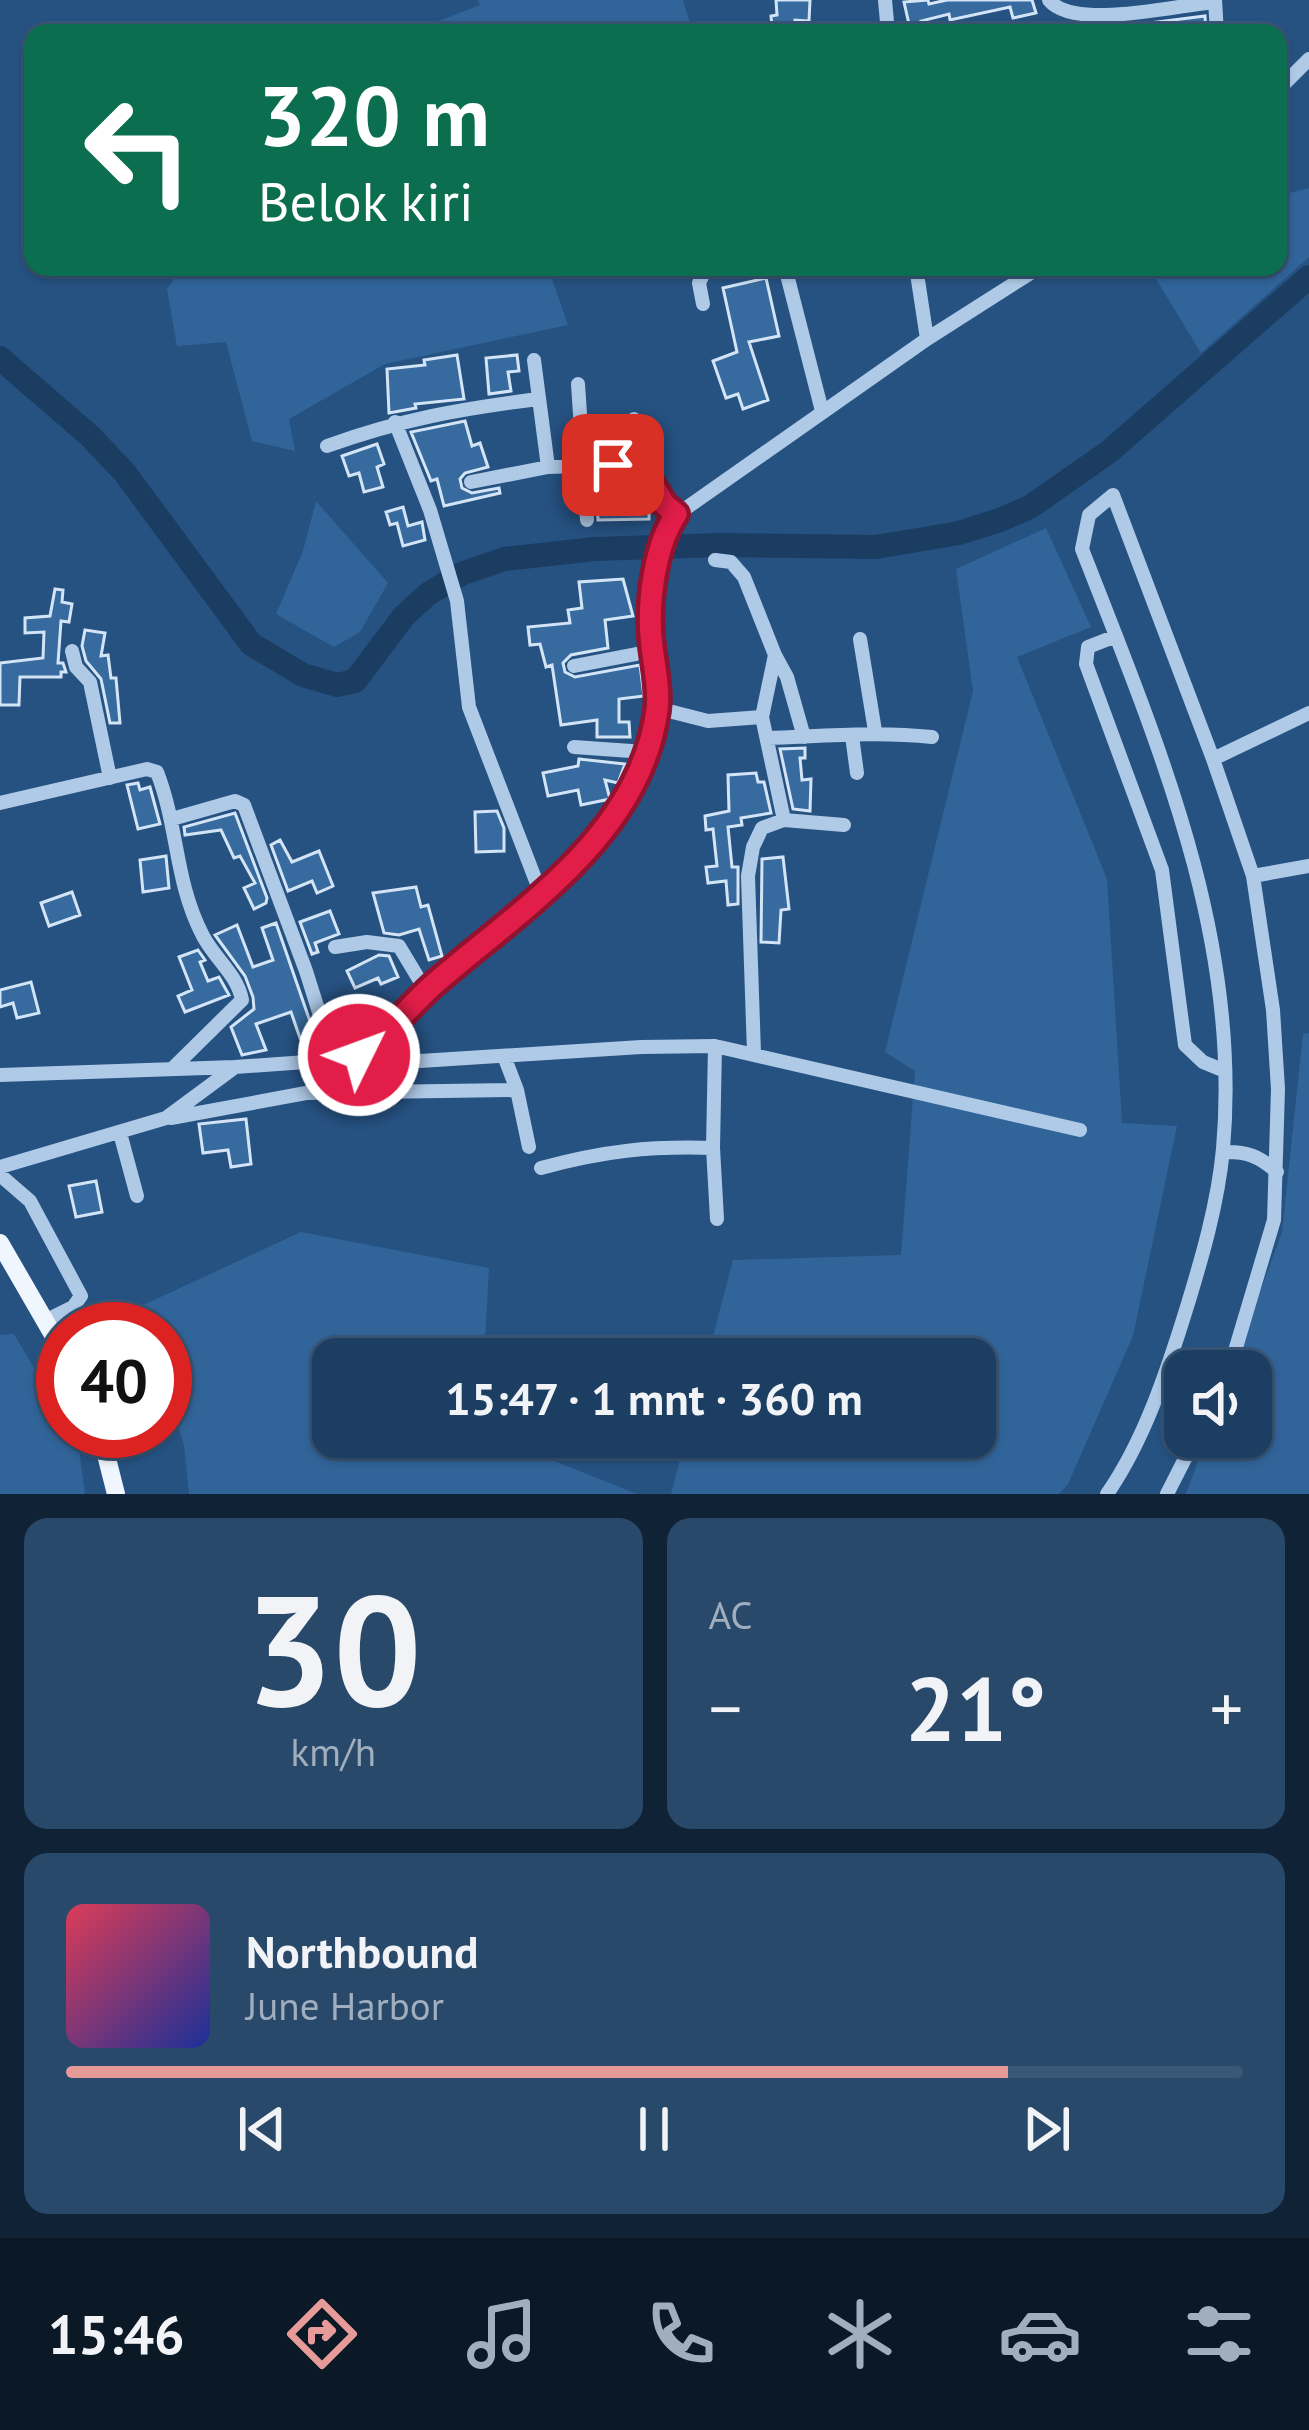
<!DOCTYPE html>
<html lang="id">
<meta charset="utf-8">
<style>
body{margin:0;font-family:"PT Sans",sans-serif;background:#29496b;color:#f1f3f6;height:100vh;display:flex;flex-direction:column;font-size:45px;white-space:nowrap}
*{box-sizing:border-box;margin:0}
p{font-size:39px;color:#a0aebe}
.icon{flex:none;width:66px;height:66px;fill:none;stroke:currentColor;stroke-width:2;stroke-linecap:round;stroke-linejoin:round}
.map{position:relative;height:1494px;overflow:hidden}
.panel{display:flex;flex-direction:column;gap:24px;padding:24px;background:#0f2236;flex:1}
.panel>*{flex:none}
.guide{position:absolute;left:24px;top:24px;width:1263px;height:252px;border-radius:24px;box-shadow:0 3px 9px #0004,0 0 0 3px #3a5777;background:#0b6e4f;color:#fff;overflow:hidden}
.fabs{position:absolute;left:1164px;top:1350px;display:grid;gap:24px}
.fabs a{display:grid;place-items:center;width:108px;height:108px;border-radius:24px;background:#1c3e62;box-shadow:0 3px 9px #0004,0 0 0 3px #3a5777;font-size:60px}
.speed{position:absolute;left:36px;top:1302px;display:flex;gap:24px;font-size:60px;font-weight:700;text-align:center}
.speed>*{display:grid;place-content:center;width:156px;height:156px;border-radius:50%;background:#1c3e62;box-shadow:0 3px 9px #0004,0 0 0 3px #3a5777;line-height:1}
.speed .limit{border:18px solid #d22;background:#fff;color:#111}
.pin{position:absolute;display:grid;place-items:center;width:102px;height:102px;color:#fff;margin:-51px;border-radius:24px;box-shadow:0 6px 18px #0006}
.me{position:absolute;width:132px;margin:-66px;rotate:48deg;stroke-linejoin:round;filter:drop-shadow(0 0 9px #0008)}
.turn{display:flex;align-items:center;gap:42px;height:252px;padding:0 36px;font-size:54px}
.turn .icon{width:156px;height:156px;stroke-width:2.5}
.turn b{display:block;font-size:84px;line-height:102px}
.big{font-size:90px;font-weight:800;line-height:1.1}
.panel .widget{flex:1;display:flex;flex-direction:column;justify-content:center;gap:18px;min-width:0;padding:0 42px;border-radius:24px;background:#29496b}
.panel .dial{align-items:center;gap:0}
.dial b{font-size:156px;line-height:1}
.song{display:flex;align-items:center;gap:36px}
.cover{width:144px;height:144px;border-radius:18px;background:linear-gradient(135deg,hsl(350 70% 55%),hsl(230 70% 35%))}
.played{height:12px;border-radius:6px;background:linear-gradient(90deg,#e69b98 80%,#3a5777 80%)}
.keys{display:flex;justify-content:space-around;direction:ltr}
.heat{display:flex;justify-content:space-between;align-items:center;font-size:66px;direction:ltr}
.panel .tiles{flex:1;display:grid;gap:24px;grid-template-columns:1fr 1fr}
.widget:last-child{grid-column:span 2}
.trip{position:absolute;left:312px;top:1338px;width:684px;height:120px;border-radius:24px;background:#1c3e62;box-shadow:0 3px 9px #0004,0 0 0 3px #3a5777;font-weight:800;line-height:120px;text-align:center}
.tabs{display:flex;height:192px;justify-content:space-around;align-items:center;background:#0b1927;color:#a0aebe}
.tabs .icon{width:84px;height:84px}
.tabs .on{color:#e69b98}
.tabs b{font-size:54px;color:#f1f3f6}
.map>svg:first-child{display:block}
</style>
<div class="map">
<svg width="1309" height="1494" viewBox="0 0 1309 1494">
<rect width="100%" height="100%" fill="#265282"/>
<path fill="#316499" d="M478 0H683L693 33H408L480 5Z
M1309 188V257L1201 353 1153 274 1159 267H1278V196Z
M182 267H548L568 325 385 364 289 419 295 451 252 441 226 342 177 346 167 289Z
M316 501 388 583 360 632 334 647 276 614 303 551Z
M1046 528 1091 627 1017 657 1107 879 1122 1123 1177 1126 1133 1336 1068 1484 1059 1494H671L686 1437H975V1359H707L733 1260 901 1255 915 1071 885 1052 973 691 956 569Z
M1309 1033V1494H1186L1207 1437H1251V1371H1231L1282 1232 1303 1034Z
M301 1232 489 1268 484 1359H333V1437H494L637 1494H189L184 1445 165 1387V1329H146L139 1307Z
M14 1334 63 1417V1431H71L78 1443 85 1494H0V1335Z"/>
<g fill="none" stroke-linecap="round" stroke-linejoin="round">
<path stroke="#1b3d62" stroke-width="24" d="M0 358 90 436 125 473 251 644 303 675 337 685 355 681 404 616 428 594 461 574 504 559 595 549 719 545 876 547 959 533 1000 520 1030 507 1110 451 1309 277"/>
</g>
<path fill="#376a9e" stroke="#d2e4f5" stroke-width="3" d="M776 0H810L809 21 795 20V28L772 27 771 16 777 15Z
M928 0 929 4 947 0H1032L1036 13 1013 18 1010 7 950 20 949 14 921 21 923 33H911L904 2Z
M1205 16 1206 33H1125V26Z
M766 278 779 336 749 342 768 400 743 409 738 394 726 398 713 361 737 352 723 288Z
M457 355 464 399 415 404 416 408 389 413 387 369 425 365 424 360Z
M517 355 519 371 508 372 511 391 489 394 486 358Z
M465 421 472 446 480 443 488 467 465 473 460 479 462 488 472 493 499 488 500 493 444 506 437 479 431 481 411 432Z
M377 444 384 464 377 467 383 487 364 492 359 473 349 476 342 456Z
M596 482H628V503L649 504V519L598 520Z
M403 507 408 526 422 522 425 540 403 546 397 523 390 525 386 512Z
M623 579 633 616 605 620 608 648 571 655 563 663 565 672 575 677 640 665 644 696 619 699V722H629L630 737H597V720L561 725 552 665 546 667 540 644 530 645 528 627 570 623 568 610 582 608 579 582Z
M55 589 63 590 62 602 72 604 69 622 61 621 58 663H63L66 672H61V677H20L19 705H0V663L43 658 44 632 25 633V618L50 616Z
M85 630 105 633 101 656 108 655 111 678H116L120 723H110L101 679 86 661 82 646Z
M805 748V758H800L802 780 811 779 810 811 793 809 780 749Z
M579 759 625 764 618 783 605 780 610 799 581 805 578 790 548 796 543 773 578 766Z
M756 773 758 782H764L771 813 741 818 742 825 728 827 732 867H738V904L728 905 726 881 708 883 706 867 717 866 713 829 706 830 705 816 729 811 728 775Z
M138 783 140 790 150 787 160 824 138 829 127 785Z
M497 811 504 828V851L476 852 475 812Z
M235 813 267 898 266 903 254 909 244 888 255 883 240 856 234 858 221 830 185 835 184 827Z
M280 840 292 862 319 851 333 886 317 893 312 881 288 891 271 845Z
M166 856 169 888 143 892 140 860Z
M783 857 789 909 781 910 779 943 761 942 762 859Z
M416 887 421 907 428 905 442 956 429 960 419 929 399 935 384 933 373 893Z
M72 892 80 915 49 926 41 903Z
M330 911 339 934 315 943 318 952 312 954 300 922Z
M276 923 314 1033 300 1038 291 1012 256 1024 266 1050 242 1055 231 1027 254 1009 253 997 245 976 215 935 237 925 253 967 273 960 262 928Z
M198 950 205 960 200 962 208 981 219 977 229 995 185 1012 178 996 192 990 179 957Z
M379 955 389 956 398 977 381 984 378 978 355 988 347 971Z
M31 982 39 1013 17 1018 13 1003 0 1007V990Z
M246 1119 251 1164 231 1167 228 1150 203 1153 199 1124Z
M96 1181 102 1212 76 1217 69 1186Z"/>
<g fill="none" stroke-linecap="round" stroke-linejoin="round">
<path stroke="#afcae7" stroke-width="14" d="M885 0 888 33
M1049 0C1074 31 1178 5 1215 2
M1215 0 1217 33
M1278 90 1309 59
M785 267 822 411
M916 267 927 339
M703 304 699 283 704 272 720 267
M534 360 548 467
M578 384 587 520
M634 419C636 455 647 490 675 514
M395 422 430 510 457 601 469 707 541 894
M327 446C402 419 460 409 538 399
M471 482 548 467 640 464
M715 560 731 562 744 577 775 655 762 717 784 820
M1116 636 1088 647 1086 664 1162 870 1185 1045 1203 1062 1225 1071
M860 639 875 731
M72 651 76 667 90 682 110 778
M775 655 787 677 804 737
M574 666 652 651
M657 708 708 721 762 717
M852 736 857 773
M768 738C824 736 877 731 932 737
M574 747 645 752
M1213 759 1309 713
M0 803 147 769 157 772C179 829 174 880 203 936 215 959 237 974 242 1000L174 1067
M172 819 235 801 244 805 306 971 334 1060
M1253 876 1309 866
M335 947 367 942 399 946 426 991
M715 1046 713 1148 717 1219
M754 1053 748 876 753 847 762 828 784 820 844 825
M359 1055 420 1061 641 1047 715 1046 1080 1130
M504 1056 517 1090 529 1147
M0 1075 235 1067
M171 1118 306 1093 517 1090
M120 1133 137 1196
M1223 1152C1246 1151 1259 1156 1277 1172
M0 1167 166 1118 235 1067 348 1059 359 1055 426 991 567 872 616 813 645 752 657 708 651 605 672 518 927 339 1040 267
M541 1168C603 1151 649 1146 713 1148
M0 1175 30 1201 81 1296 73 1307 45 1321
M1107 1494C1144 1441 1167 1371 1186 1310 1202 1258 1218 1203 1223 1149 1242 937 1157 742 1082 549L1089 515 1113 495 1213 759 1253 876 1273 1010 1278 1089 1274 1220 1229 1371
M1167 1494 1196 1437"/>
<path stroke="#f0f6fd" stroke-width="18" d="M0 1243 63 1352
M100 1431 116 1494"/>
</g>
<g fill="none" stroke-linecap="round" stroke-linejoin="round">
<defs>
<path id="route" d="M359 1055C386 1035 407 1009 432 986 519 910 640 836 657 710 660 687 653 661 651 637 648 600 655 546 676 514L664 504 640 464 613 465"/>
</defs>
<use href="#route" stroke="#92132f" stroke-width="30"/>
<use href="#route" stroke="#e11d48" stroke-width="21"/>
</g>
</svg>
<div class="fabs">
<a><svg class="icon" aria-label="sound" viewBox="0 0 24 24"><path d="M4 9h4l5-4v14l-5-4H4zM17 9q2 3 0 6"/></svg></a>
</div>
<div class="speed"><div class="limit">40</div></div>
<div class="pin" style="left:613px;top:465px;background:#d93025"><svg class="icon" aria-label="arrive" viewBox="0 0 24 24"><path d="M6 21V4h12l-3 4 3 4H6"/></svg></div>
<svg class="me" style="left:359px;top:1055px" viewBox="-20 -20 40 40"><circle r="17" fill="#e11d48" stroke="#fff" stroke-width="3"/><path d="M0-11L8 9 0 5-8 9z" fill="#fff"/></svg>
<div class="trip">15:47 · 1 mnt · 360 m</div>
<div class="guide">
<div class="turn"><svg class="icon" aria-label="left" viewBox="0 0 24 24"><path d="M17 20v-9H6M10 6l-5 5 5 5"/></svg><div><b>320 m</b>Belok kiri</div></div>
</div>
</div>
<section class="panel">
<div class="tiles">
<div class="widget dial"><b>30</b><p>km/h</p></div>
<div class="widget"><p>AC</p>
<div class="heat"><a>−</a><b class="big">21°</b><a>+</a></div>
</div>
<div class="widget">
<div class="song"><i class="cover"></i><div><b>Northbound</b><p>June Harbor</p></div></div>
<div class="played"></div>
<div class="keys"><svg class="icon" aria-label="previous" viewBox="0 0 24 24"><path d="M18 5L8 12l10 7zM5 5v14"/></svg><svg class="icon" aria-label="pause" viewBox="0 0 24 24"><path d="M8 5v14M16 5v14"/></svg><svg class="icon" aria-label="next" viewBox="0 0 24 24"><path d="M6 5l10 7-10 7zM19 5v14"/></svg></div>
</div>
</div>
</section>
<nav class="tabs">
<b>15:46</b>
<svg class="icon on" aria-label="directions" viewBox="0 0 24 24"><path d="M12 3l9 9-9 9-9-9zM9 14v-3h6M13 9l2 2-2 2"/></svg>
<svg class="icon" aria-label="music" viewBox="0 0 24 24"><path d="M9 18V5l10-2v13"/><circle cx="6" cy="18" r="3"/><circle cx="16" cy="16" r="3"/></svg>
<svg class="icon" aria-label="phone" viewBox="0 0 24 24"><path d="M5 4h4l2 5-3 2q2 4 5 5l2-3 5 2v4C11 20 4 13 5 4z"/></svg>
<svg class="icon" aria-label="climate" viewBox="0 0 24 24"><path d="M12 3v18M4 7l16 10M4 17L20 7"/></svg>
<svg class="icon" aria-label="car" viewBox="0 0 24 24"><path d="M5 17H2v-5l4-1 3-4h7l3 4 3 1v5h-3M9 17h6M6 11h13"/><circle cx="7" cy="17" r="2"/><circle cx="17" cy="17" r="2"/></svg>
<svg class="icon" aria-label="filters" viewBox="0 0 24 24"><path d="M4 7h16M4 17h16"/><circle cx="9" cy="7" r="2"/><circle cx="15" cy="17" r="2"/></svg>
</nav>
